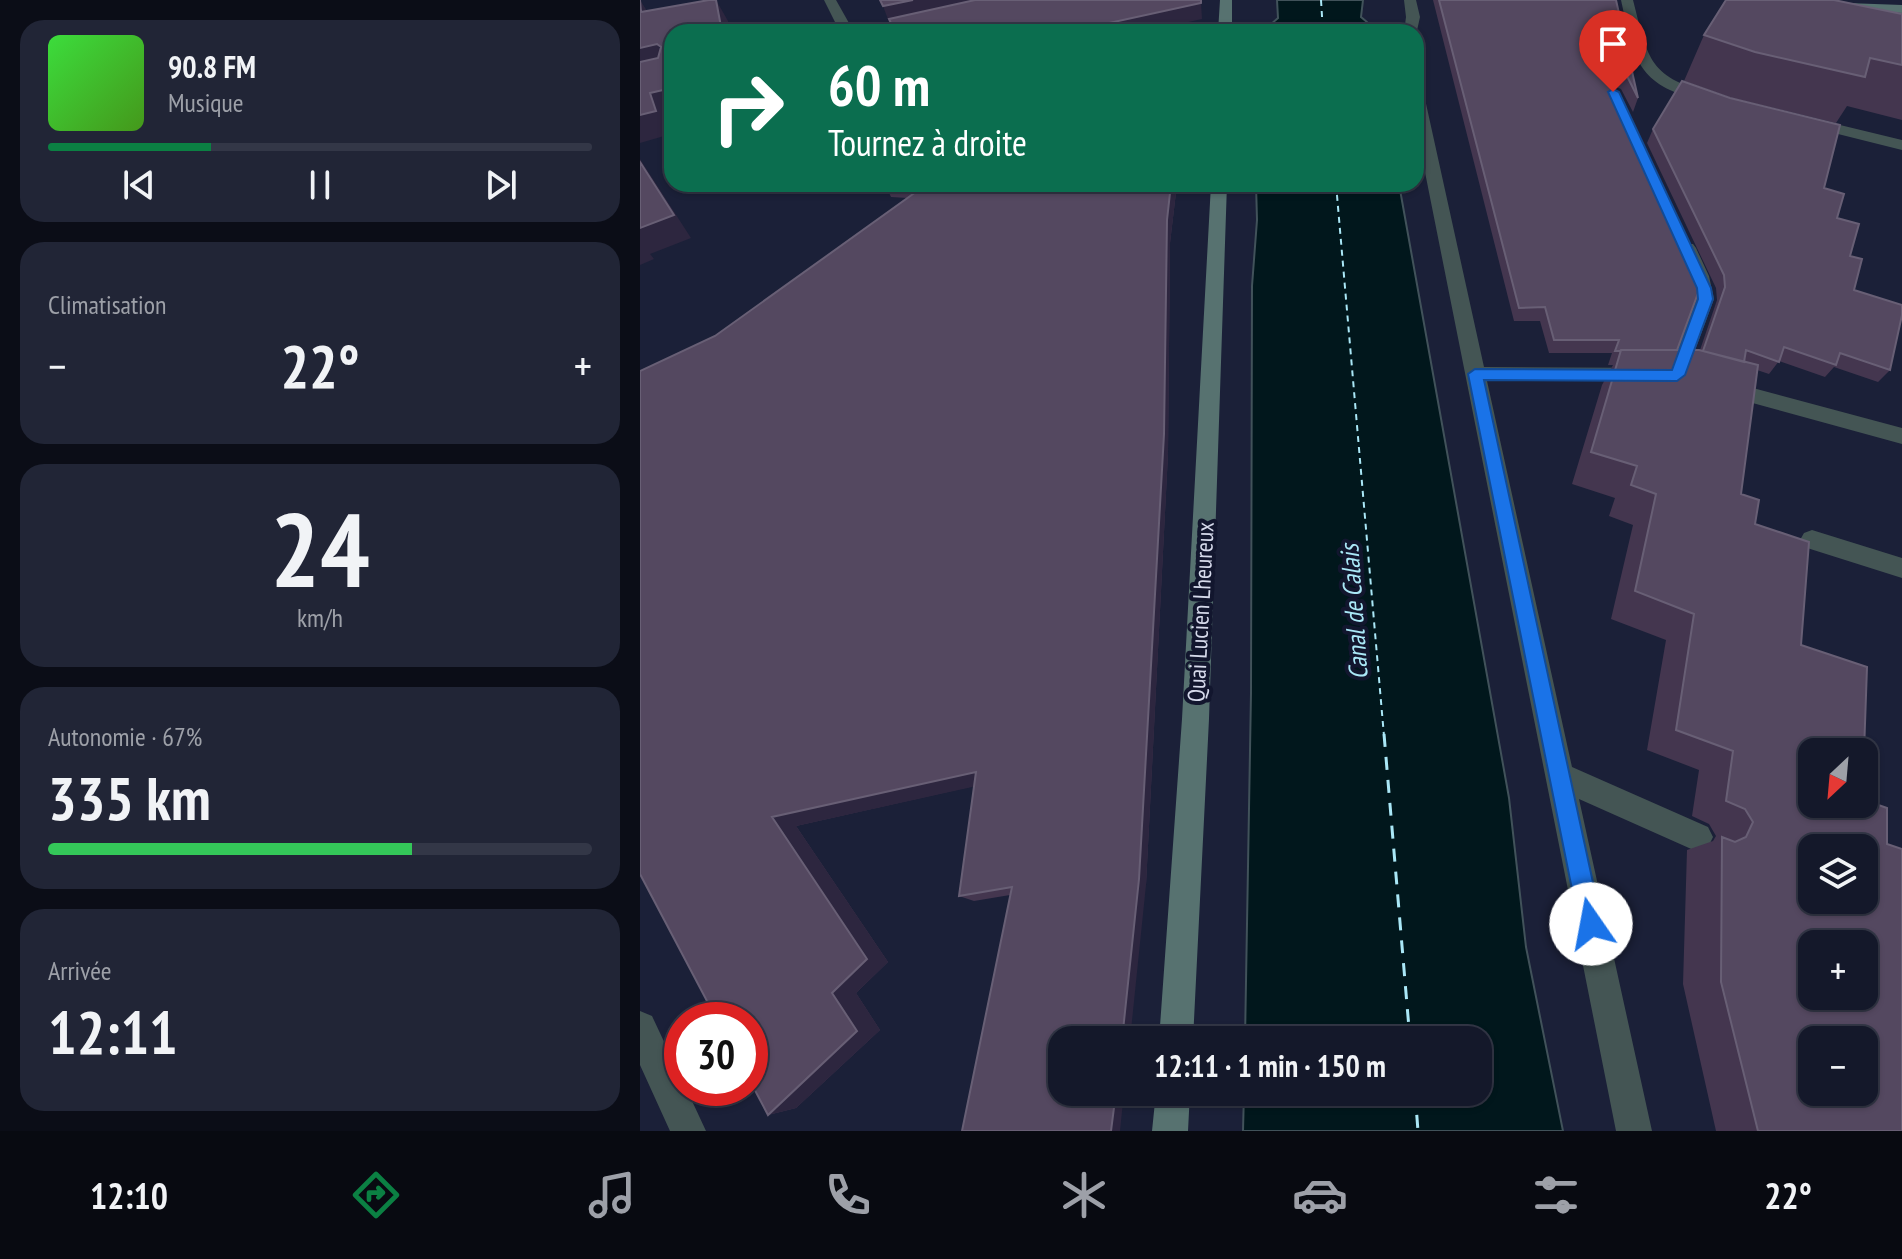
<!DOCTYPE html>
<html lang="fr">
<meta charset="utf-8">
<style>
body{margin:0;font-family:"PT Sans Narrow",sans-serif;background:#212536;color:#f1f3f6;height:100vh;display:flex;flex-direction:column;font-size:30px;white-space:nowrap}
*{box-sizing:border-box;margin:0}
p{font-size:26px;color:#9da0a8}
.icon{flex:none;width:44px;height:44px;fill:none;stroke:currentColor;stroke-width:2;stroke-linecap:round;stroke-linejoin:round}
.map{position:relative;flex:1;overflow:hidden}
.panel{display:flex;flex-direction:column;gap:20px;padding:20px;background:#0b0d17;width:640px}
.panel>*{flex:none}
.top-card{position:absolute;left:24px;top:24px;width:760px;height:168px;border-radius:24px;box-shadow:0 2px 6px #0004,0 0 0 2px #333747;background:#0b6e4f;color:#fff;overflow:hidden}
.needle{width:52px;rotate:206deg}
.controls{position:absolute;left:1158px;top:738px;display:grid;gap:16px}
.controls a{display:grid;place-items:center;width:80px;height:80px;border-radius:16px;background:#14182a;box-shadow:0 2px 6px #0004,0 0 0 2px #333747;font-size:40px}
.speed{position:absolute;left:24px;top:1002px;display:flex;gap:16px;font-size:40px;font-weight:700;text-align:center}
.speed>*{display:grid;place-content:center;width:104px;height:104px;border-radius:50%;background:#14182a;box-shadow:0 2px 6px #0004,0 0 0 2px #333747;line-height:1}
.speed .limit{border:12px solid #d22;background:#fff;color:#111}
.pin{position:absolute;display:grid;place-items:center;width:68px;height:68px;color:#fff;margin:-82px -34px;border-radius:50% 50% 50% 0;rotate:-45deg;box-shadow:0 0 8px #0007}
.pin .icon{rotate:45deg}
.me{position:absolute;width:88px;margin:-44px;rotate:348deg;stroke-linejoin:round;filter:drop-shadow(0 0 6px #0008)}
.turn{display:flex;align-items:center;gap:28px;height:168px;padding:0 32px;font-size:36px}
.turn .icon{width:104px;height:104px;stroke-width:2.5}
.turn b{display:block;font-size:56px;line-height:68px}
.big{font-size:60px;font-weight:800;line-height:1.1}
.panel .widget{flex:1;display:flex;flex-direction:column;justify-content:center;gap:12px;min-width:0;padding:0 28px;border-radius:24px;background:#212536}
.panel .dial{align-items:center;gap:0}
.dial b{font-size:104px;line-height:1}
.song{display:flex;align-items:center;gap:24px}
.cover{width:96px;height:96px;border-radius:12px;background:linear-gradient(135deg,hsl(120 70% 55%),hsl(100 70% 35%))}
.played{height:8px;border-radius:4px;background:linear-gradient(90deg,#0b8043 30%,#333747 30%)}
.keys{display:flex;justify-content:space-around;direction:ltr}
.heat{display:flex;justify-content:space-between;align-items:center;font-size:44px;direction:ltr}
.charge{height:12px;border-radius:6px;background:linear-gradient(90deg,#34c759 67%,#333747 0)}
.trip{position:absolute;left:408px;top:1026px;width:444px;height:80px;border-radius:24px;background:#14182a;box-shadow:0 2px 6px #0004,0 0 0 2px #333747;font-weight:800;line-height:80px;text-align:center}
.dock{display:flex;height:128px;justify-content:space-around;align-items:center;background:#080a11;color:#9da0a8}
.dock .icon{width:56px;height:56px}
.dock .active{color:#0b8043}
.dock b{font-size:36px;color:#f1f3f6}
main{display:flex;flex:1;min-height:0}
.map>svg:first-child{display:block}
</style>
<main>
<section class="panel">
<div class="widget">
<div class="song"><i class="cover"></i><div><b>90.8 FM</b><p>Musique</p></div></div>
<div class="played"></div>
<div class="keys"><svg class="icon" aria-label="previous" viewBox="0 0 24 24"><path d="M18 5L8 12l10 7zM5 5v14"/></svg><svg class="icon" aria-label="pause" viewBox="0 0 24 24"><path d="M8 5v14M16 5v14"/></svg><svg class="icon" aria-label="next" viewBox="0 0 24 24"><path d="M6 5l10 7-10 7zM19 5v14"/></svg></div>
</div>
<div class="widget"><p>Climatisation</p>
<div class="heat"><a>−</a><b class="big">22°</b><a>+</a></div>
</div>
<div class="widget dial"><b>24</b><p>km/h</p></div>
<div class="widget"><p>Autonomie · 67%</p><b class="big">335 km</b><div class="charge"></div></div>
<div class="widget"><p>Arrivée</p><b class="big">12:11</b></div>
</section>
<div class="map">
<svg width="1262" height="1131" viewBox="0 0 1262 1131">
<rect width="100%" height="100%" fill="#1b2038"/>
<path fill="#01171c" stroke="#41525a" stroke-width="2" d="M637 0H723L721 17 727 22 730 32H622L638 18Z
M616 184H759L869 798 886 947 923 1131H603L604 1092H838V1040H605L611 693 612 286 617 220Z"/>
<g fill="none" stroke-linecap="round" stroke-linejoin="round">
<path stroke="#aae8f7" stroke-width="2" stroke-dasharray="6 5" stroke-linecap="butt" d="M681 0 683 32
M696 184 744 736"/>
<path stroke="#aae8f7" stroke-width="3" stroke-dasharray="13 10" stroke-linecap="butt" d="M744 734 770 1040
M775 1092 778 1131"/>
<path fill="#445554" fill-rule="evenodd" d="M184 0H196L214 32H200Z"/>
<path fill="#445554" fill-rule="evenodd" d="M764 0H776L780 17 776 35V32H764L766 17Z
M981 0H993C1009 63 1009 76 1074 95V101C1064 103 1053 98 1043 95 993 79 991 45 981 0Z
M283 18 290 22 288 25 254 32H227Z
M776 86 783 90 844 367 1030 368 1056 299 1051 276 1038 248 1041 244H1053L1056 248 1069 276 1074 299 1044 380 847 381 932 767 1068 827 1073 837 1068 847 1058 852 939 799 1012 1131H976L776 127Z
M1167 117 1262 140V150L1162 125 1159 122Z
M1083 380 1262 428V444L1076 393 1073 388 1076 383Z
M1172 530 1262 558V578L1164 547 1160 540 1164 533Z
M0 1011 12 1016 42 1080V1088H46L66 1131H30L0 1065Z"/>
<path fill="#577270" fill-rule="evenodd" d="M580 0H592V32H578Z
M1121 0 1262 5V13L1127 4Z
M571 184H587L569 719 553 1040H519L542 719Z
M516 1092H550L548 1131H512Z"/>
</g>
<path fill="#44364f" d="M793 0H976L998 98 993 112 981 89 972 85 1037 350H1060L1077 300 1076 288 1007 143 1013 129 1184 188 1210 256 1214 290 1250 370 1238 382 1194 367 1185 377 1139 361 1129 374 1117 370 1101 494 1115 524 1161 645 1172 752 1247 844 1262 1131H1076L1043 984 1047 850 1073 841 1076 836 1069 824 1052 816 1059 770 1007 750 1026 640 971 619 993 525 969 516 975 498 932 484 962 385 973 365H968L972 353H909L900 321H874Z
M1262 14V120L1207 106 1196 123 1092 98 1044 81 1064 35Z
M245 184H537L530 243 528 454 506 885 370 895 334 901 319 896 334 786 156 826 248 962 216 993 240 1030 156 1108 128 1115 75 336 268 198 251 197Z"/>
<path fill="#2d263f" d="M0 0 14 22 1 12Z
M76 0 88 21 90 32H82Z
M273 0H358L249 22 243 6Z
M561 3 562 19 504 32H428Z
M17 44 31 67 0 74V48Z
M977 72 972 85 968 80Z
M32 88V114L26 116 31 134 0 143V115L10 93Z
M0 159 51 238 10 254 14 259 0 265Z
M531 184H537L530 243 528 454 506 885 490 1040H482L527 220Z
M336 772 350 783 156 826 248 962 216 993 240 1030 156 1108 128 1115 192 993 132 817Z
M476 1092H484L480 1131H471Z"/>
<path fill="#544860" stroke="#685f75" stroke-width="2" fill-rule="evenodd" d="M0 0 1 12 69 0H76L82 32H32V88L10 93 16 111 0 115V62L18 58 21 47 17 44 0 48Z
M240 0H273L243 6Z
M335 0H561V3L428 32H255L249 19Z
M799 0H976L998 98 987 76 977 72 968 80 1060 275 1061 285 1037 350H981L980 351H975L979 340H914L905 307 879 308Z
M1086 0H1194L1262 14V65L1230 58 1225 77 1115 52 1064 35Z
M1042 81 1090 98 1200 125 1184 188 1204 194 1197 218 1219 224 1210 256 1222 259 1214 290 1262 305V315L1250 370 1200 353 1196 365 1144 347 1139 362 1106 350 1104 362 1063 351 1085 287 1084 275 1013 129Z
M0 162 34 215 0 228Z
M287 184H531L527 220 524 434 499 879 482 1040H422V1092H476L471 1131H322L372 887 319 896 336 772 132 817 227 959 192 993 217 1031 128 1115 110 1081V1020H77L0 874V371L75 336Z
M981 350H1059L1118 365 1101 494 1119 500 1115 524 1169 542 1161 645 1227 667 1224 752H1172V804H1224V800L1247 808V844L1262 849V1131H1118L1081 982 1082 837 1095 842 1106 837 1113 822 1105 809 1086 801 1093 751 1036 730 1054 614 995 591 1016 494 991 485 997 466 951 452ZM1172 848H1224V900H1172ZM1172 944H1224V996H1172ZM1172 1040H1224V1092H1172Z"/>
<path fill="#1a73e8" stroke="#114b97" stroke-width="2" d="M973 89 979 92 1071 288 1073 299 1045 375 1037 381 844 380 962 924 959 932 951 936 942 932 939 924 828 374 835 369 1032 370 1058 299 1057 288 968 92Z"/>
<g text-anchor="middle" stroke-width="8" stroke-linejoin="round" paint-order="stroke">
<g font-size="24" fill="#d6daeb" stroke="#12162e">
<text transform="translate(561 612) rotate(-87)" y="8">Quai Lucien Lheureux</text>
</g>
<g font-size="26" font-style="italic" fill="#aae8f7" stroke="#12162e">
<text transform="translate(714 612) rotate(-94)" y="9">Canal de Calais</text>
</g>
</g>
</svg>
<div class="controls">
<a><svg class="needle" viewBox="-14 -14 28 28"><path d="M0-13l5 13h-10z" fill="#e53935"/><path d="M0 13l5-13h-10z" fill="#9da0a8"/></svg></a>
<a><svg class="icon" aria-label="layers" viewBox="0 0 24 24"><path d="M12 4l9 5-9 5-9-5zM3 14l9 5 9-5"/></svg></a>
<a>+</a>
<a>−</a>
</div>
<div class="speed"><div class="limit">30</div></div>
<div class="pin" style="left:973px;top:92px;background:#d93025"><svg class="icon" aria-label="arrive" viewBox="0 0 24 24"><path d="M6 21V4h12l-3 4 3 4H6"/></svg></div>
<svg class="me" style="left:951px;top:924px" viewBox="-20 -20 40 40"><circle r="19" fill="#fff"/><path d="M0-13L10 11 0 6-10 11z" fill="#1a73e8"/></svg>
<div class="trip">12:11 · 1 min · 150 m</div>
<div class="top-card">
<div class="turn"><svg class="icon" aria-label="right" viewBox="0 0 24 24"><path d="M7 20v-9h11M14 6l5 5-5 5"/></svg><div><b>60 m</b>Tournez à droite</div></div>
</div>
</div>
</main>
<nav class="dock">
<b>12:10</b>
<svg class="icon active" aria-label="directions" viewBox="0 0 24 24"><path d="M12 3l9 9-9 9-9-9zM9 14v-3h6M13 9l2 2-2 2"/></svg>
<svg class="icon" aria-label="music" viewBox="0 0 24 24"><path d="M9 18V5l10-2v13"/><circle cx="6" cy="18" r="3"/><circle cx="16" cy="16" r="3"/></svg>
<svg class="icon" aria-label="phone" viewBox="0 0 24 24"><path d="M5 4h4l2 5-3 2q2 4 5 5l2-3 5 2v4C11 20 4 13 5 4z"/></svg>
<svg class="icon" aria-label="climate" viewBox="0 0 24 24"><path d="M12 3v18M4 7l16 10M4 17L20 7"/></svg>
<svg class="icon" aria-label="car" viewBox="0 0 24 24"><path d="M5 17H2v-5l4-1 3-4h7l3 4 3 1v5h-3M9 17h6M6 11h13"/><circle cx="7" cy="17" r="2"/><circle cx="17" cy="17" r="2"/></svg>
<svg class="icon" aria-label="filters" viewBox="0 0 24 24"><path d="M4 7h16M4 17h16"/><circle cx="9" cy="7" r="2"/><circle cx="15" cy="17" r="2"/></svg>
<b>22°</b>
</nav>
